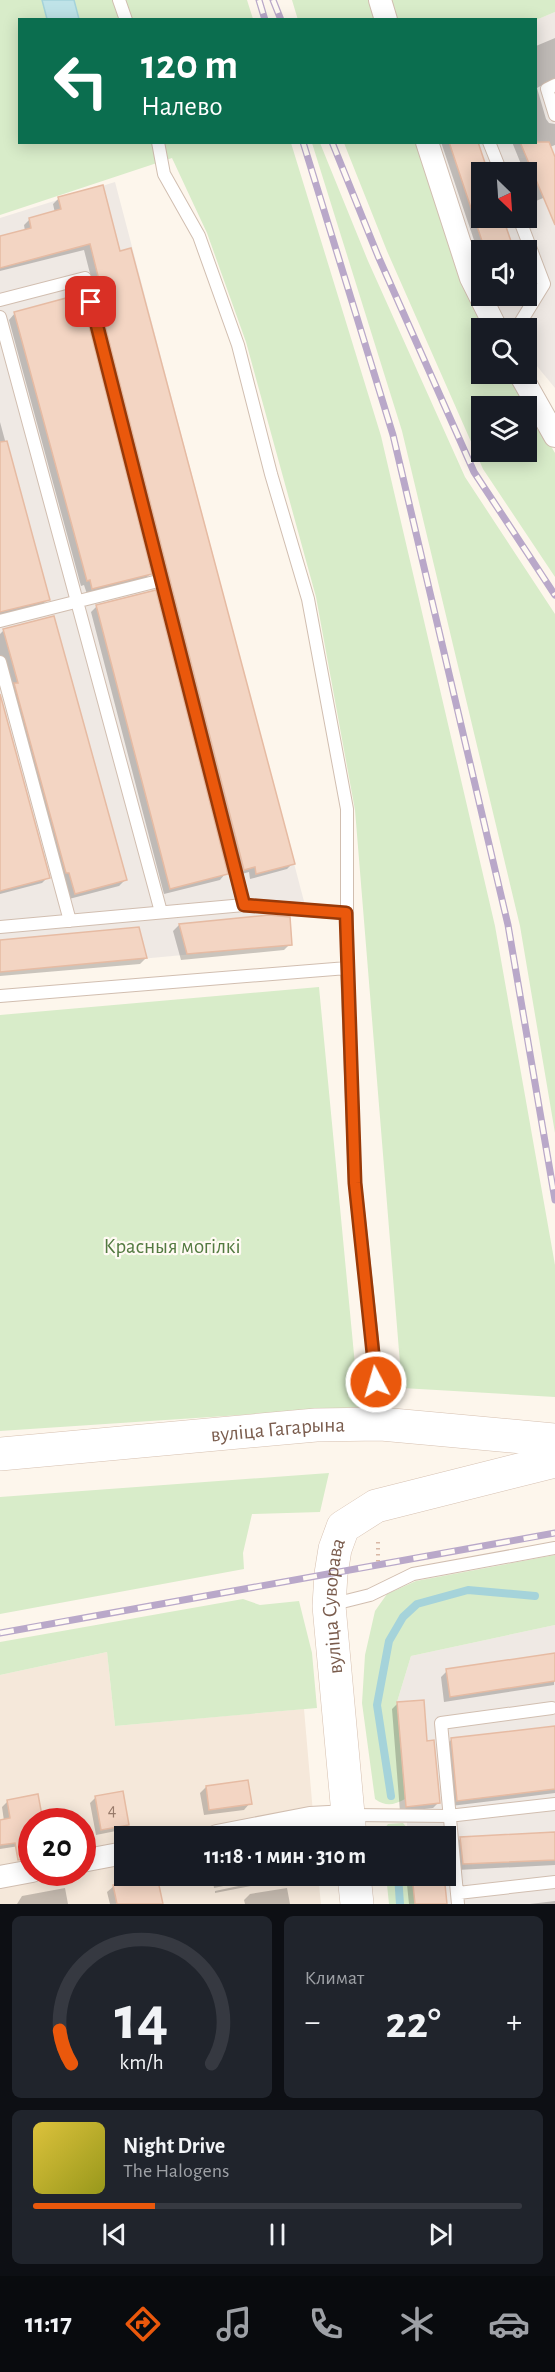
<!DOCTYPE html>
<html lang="ru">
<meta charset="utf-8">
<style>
body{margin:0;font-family:"Alegreya Sans",sans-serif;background:#20242c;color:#f1f3f6;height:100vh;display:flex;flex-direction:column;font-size:22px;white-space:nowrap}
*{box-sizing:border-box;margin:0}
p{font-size:20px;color:#9ea1a6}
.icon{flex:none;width:33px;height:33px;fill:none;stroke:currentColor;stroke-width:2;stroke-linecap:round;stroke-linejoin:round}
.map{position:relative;height:1904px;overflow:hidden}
.side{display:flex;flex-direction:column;gap:12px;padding:12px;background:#0d0f14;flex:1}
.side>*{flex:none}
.hud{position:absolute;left:18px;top:18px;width:519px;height:126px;border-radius:0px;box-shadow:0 3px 15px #0003;background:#0b6e4f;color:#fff;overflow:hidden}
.needle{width:39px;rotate:155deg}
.fabs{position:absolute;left:471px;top:162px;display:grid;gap:12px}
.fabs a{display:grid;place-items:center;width:66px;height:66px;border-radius:0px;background:#171b24;box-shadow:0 3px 15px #0003;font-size:30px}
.speed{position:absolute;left:18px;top:1808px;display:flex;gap:12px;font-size:30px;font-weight:700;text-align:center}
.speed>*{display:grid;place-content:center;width:78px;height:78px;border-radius:50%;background:#171b24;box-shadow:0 3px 15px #0003;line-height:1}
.speed .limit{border:9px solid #d22;background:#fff;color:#111}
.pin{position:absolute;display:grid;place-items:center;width:51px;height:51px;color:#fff;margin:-26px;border-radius:12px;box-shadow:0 3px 9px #0006}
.me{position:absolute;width:66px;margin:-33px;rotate:354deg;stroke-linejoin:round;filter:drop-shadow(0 0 4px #0008)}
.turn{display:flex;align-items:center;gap:21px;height:126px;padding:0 24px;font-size:27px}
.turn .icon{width:78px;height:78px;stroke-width:2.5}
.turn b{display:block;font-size:42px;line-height:51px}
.big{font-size:45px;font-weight:700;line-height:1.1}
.side .tile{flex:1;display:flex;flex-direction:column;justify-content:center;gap:9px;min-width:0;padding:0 21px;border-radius:9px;background:#20242c}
.side .dial{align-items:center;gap:0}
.dial svg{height:156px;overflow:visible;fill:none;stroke:#363941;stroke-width:7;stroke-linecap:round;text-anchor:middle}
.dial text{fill:#f1f3f6;stroke:none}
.song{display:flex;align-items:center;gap:18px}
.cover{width:72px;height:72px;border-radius:9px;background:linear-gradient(135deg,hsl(50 70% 55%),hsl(60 70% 35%))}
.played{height:6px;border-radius:3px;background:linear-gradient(90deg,#ea580c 25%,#363941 25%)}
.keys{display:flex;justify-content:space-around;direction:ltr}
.heat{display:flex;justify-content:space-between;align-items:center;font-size:33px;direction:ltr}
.side .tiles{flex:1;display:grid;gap:12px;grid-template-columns:1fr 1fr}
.tile:last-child{grid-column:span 2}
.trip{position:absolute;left:114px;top:1826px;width:342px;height:60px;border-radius:0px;background:#171b24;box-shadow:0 3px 15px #0003;font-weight:700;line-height:60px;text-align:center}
.tab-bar{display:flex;height:96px;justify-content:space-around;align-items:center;background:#090b0e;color:#9ea1a6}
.tab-bar .icon{width:42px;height:42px}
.tab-bar .on{color:#ea580c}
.tab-bar b{font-size:27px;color:#f1f3f6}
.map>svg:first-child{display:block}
</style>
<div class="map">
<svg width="555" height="1904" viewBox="0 0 555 1904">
<rect width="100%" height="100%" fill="#fdf6ec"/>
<path fill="#f5e8da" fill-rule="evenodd" d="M107 1652 115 1726 304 1709 315 1836H124V1875H318L321 1904H0V1675ZM32 1821H82V1872H32Z"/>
<path fill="#efe9e4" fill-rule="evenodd" d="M555 12V388L527 354 526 328H505L489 296H526V250H482L481 274 437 143 536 142V20ZM482 172H526V218H482Z
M115 182 306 909 290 914 292 945 0 972V218Z
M555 1625V1904H415L412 1875H446V1836H408L397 1702 411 1656Z"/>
<path fill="#d8ecc9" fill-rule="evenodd" d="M0 0H247L253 19 20 20V142L291 143 381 436 495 926 555 1265V1397L402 1388 355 810 316 597 246 342 207 233 172 158 0 215Z
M292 0H555V12L536 20H298Z
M312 143H320L368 261 465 477 555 614V1133L520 926 402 431Z
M344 143H417L485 328H482V374H508L555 453V577L483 469 387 251ZM482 406H526V452H482Z
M319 987 359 1407 0 1431V1015Z
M329 1473 320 1512 252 1514 243 1553 244 1569 0 1614V1497Z
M555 1555V1625L411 1656 397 1702 405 1799C394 1805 386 1807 375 1799L362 1703 365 1655 375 1611 387 1594 416 1581Z
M243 1599 260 1605 299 1601 312 1653 317 1708 115 1726 107 1652 0 1675V1642Z
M403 1823 408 1829V1836H382V1832L388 1824Z
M386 1875H412L415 1904H389Z"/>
<path fill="#bfe3e8" stroke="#a5d3da" stroke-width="1.5" d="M42 0H74L79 19H47Z"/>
<path fill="#0003" d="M555 38V86L548 82 537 88 546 119 549 123 555 124V145L550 147 555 160V193L536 201 512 142H536V46Z
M441 142H477L487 172H482V218H502L513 250H482V264Z
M59 198 119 253 293 863 287 869 250 879 249 872 238 875 91 297 95 293 84 250 0 271V238L25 231 24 225 30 219 55 213 53 204Z
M492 296H514L494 302Z
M15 313 150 574 144 580 87 594 84 585 81 586 9 320Z
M0 422 48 599 42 605 0 616Z
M97 606 226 873 220 880 164 894 91 612Z
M4 630 125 880 119 886 69 899 0 662V634Z
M0 699 48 877 42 883 0 894Z
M179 925 290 944 284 950 181 960 173 931Z
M0 941 146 958 140 964 0 976Z
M555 1654 554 1685 444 1702 441 1677 447 1671Z
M398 1703 426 1743 439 1802 433 1808 400 1812 392 1709Z
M555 1727V1793L451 1806 445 1746 451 1740Z
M206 1787 250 1803 244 1810 204 1815 200 1793Z
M96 1797 127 1824 121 1830 96 1835 90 1803Z
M8 1801 41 1821H32V1844L0 1849V1821H4L2 1807Z
M555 1834V1865L457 1870 455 1844 461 1838Z
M212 1875H261L262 1879 256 1885 215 1893V1891L257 1882V1879L214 1888Z
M406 1875H442L445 1904H409Z
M114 1886 161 1904H110L107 1892Z
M65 1888 68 1904H17L22 1896Z
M287 1888 290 1904H245L244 1900 250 1894Z
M555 1901V1904H530Z"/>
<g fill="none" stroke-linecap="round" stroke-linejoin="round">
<path stroke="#a5d3da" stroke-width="8" d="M391 1796 377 1705 389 1641 403 1617 417 1604 468 1590 535 1596
M394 1831 395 1836
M398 1875 400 1904"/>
</g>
<path fill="#f3d5c3" stroke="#e6bba3" stroke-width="1.5" d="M449 142H478L488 172H482V218H503L514 250H485Z
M520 142H549L555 157V225Z
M103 185 120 251 131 248 295 864 256 874 255 867 244 870 96 290 101 288 90 244 0 268V236L31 228 29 218 61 209 58 197Z
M81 294 152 574 92 589 90 580 87 581 14 312Z
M7 441 50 600 0 612V442Z
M156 590 228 874 170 889 96 605Z
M54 616 127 880 75 894 69 873H66L14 683H18L3 629Z
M0 694 50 878 0 891Z
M269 915 290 917 292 945 187 954 179 924Z
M139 927 147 958 0 972V940Z
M555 1653V1681L450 1697 446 1669Z
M424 1700 427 1741 434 1740 440 1803 406 1807 397 1702Z
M555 1726V1789L457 1801 451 1738Z
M248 1780 252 1804 209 1810 206 1786Z
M123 1791 129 1825 101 1830 95 1796Z
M38 1794 43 1821H32V1858L18 1860 15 1843 0 1845V1820L10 1818 7 1800Z
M555 1832V1860L463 1864 460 1837Z
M412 1875H444L447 1904H415Z
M157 1876 163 1904H117L113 1885Z"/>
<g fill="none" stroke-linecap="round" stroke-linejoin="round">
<defs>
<path id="lane" d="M119 0 126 20
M555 85 547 89 555 115
M158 142 164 174 199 236 238 345 271 474 308 599 347 809V968L355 1183 381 1423
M489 142 501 172
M0 300 85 278 244 905
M0 317 161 912
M517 328 544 284 519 218
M0 621 162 580
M0 662 70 921
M0 927 244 905 346 913
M0 996 347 968
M330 1605 370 1595 413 1574 555 1548
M350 1815 448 1816 555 1804
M458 1893 555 1882
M458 1904 441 1723 552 1708"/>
<path id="street" d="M380 0 386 20
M427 142 471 278 496 328
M520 374 555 436
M217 1836 310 1818 348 1816
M82 1861 124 1853
M0 1877 32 1871"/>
<g id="secondary">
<path id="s1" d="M0 1454 316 1425 381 1424 555 1440"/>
<path id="s2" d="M350 1836 329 1606 331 1574 335 1549 343 1527 376 1506 555 1461"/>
<path d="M354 1875 357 1904"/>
</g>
</defs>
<use href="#lane" stroke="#d1beb0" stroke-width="14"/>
<use href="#street" stroke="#d1beb0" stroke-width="24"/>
<use href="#secondary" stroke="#d6c0b0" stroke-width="34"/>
<path stroke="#d9b8a5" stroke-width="4" stroke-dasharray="1.5 4.5" stroke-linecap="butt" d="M378 1542V1569"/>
<use href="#lane" stroke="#fff" stroke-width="12"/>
<use href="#street" stroke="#fff" stroke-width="22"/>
<use href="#secondary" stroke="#fff" stroke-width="33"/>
<defs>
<path id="rail" d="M259 0 265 20
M273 0 281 20
M303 142 393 435 508 925 555 1200
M332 142 378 256 474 472 555 595
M0 1633 555 1533"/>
</defs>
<use href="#rail" stroke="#b9a8c9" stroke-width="7"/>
<use href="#rail" stroke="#fffaf3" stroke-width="4.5" stroke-dasharray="14" stroke-linecap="butt"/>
</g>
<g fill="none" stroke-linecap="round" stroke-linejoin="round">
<defs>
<path id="route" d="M91 302 244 905 346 913 355 1183 376 1382"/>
</defs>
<use href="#route" stroke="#983908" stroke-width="15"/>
<use href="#route" stroke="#ea580c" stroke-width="10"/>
</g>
<g text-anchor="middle" stroke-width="4.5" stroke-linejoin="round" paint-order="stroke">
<g font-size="18" fill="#987a6a">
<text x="112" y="1816">4</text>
</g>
<g font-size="21" fill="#537a41" stroke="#fffaf3">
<text x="172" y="1253">Красныя могілкі</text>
</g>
<g font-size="21" fill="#7a5c4d" stroke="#fffaf3">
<text dy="7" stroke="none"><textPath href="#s1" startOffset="279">вуліца Гагарына</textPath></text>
<text dy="7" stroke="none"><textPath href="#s2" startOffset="231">вуліца Суворава</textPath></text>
</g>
</g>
</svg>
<div class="fabs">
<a><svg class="needle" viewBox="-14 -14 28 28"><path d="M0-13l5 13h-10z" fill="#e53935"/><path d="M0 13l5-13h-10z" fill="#9ea1a6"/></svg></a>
<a><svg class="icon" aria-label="sound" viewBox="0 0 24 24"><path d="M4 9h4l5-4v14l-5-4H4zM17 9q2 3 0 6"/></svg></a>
<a><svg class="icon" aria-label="search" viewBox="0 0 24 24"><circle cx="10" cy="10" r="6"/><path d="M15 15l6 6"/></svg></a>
<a><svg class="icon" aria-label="layers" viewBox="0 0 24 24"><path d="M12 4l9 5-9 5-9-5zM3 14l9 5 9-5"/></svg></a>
</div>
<div class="speed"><div class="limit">20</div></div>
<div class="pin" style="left:91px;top:302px;background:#d93025"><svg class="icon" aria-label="arrive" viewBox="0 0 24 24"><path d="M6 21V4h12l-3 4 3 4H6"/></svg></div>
<svg class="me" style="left:376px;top:1382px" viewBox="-20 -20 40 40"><circle r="17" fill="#ea580c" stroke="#fff" stroke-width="3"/><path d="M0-11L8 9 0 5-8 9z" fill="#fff"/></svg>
<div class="trip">11:18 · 1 мин · 310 m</div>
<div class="hud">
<div class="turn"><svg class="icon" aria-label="left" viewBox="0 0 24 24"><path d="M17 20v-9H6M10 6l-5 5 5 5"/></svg><div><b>120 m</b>Налево</div></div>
</div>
</div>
<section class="side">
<div class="tiles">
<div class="tile dial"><svg viewBox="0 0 100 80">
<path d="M14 69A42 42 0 1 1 86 69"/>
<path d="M14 69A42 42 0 0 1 8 52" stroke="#ea580c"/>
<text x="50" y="56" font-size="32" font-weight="700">14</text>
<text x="50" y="72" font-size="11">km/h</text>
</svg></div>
<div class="tile"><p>Климат</p>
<div class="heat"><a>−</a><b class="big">22°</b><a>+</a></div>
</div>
<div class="tile">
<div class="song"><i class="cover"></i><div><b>Night Drive</b><p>The Halogens</p></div></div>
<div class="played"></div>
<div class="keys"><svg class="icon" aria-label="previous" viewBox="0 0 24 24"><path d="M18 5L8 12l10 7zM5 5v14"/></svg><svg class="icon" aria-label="pause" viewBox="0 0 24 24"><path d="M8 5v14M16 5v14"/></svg><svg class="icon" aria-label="next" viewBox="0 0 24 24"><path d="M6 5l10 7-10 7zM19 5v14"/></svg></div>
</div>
</div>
</section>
<nav class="tab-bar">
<b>11:17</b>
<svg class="icon on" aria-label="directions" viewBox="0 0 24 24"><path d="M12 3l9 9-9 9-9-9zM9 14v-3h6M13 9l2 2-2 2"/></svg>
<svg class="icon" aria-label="music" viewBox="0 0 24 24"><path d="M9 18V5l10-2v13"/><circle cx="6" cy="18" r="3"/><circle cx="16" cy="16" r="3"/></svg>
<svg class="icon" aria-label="phone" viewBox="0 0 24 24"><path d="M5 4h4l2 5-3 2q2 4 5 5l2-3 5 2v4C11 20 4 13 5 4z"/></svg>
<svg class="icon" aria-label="climate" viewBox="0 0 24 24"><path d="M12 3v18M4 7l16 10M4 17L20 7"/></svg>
<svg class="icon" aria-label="car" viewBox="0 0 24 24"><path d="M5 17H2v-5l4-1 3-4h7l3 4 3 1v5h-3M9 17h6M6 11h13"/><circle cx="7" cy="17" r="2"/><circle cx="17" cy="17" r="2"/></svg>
</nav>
